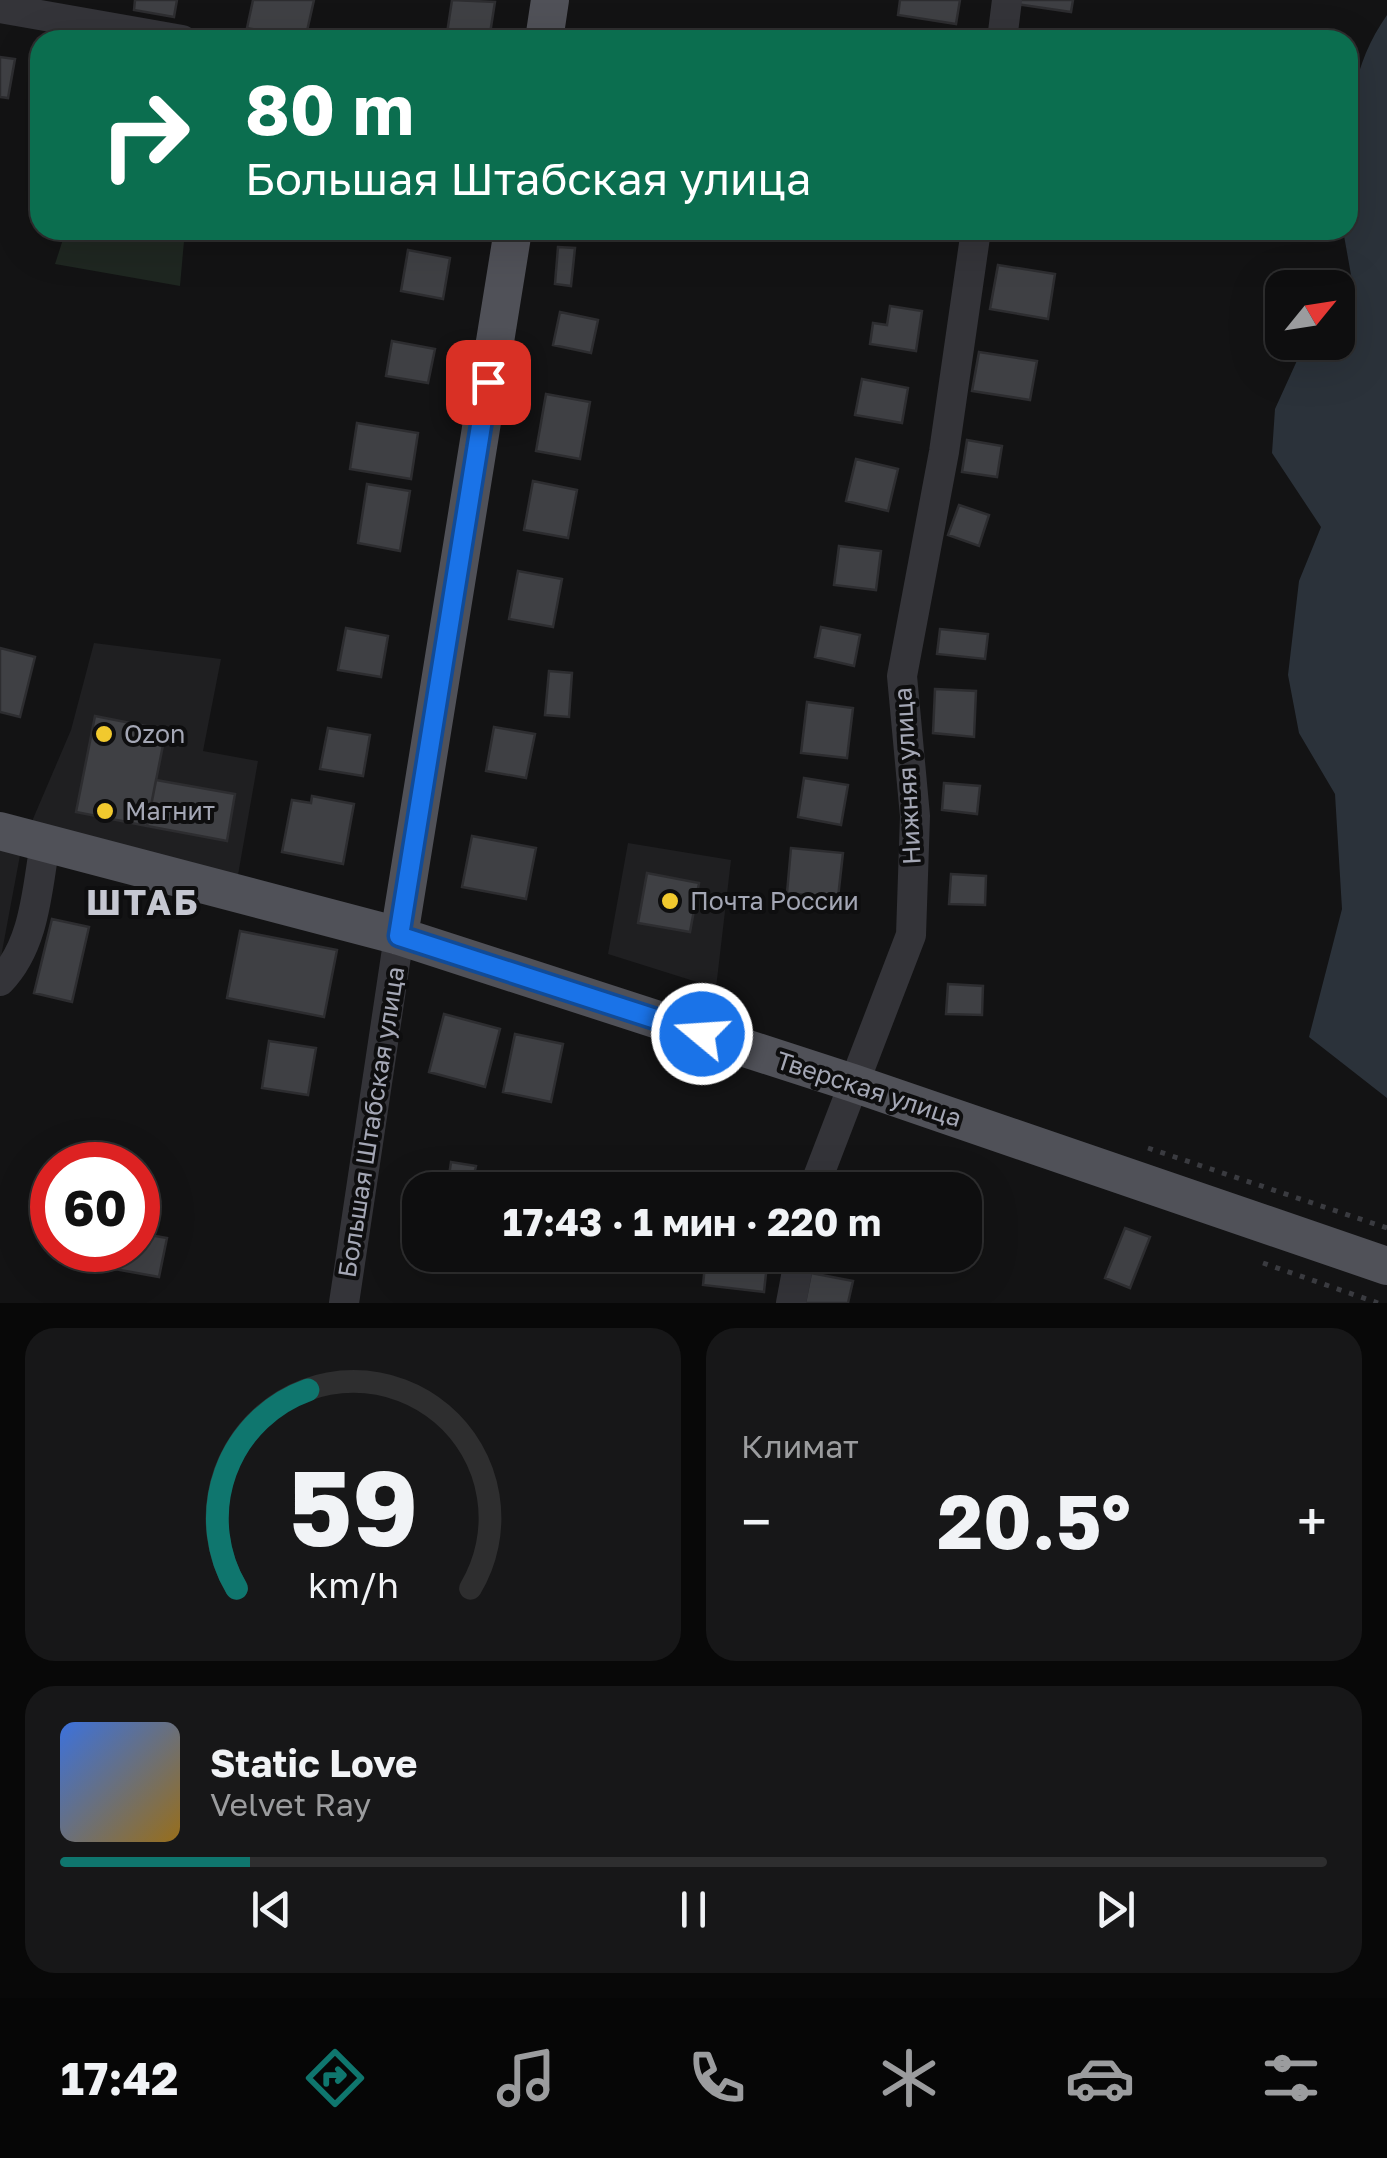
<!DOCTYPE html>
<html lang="ru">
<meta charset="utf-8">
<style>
body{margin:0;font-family:"Golos Text",sans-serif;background:#171718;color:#f1f3f6;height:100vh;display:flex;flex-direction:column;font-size:38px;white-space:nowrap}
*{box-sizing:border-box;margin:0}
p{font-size:32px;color:#9b9c9e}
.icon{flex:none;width:55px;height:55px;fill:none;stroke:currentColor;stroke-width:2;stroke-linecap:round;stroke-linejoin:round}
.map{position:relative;height:1303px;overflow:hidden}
.details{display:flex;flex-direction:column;gap:25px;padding:25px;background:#080808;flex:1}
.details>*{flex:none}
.hud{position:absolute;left:30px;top:30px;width:1328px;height:210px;border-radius:30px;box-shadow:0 10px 40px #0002,0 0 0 2px #2e2e2f;background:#0b6e4f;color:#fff;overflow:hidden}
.needle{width:65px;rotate:60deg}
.tools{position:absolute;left:1265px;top:270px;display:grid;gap:20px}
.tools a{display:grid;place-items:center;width:90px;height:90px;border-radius:20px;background:#0e0e0f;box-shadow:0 10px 40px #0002,0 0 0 2px #2e2e2f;font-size:50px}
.speed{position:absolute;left:30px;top:1142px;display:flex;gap:20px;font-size:50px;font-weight:700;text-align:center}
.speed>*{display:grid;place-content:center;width:130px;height:130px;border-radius:50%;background:#0e0e0f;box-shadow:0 10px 40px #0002,0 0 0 2px #2e2e2f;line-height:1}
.speed .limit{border:15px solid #d22;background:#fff;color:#111}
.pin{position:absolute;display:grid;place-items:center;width:85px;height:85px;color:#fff;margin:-42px;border-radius:20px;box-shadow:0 5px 15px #0006}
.me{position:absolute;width:110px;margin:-55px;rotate:288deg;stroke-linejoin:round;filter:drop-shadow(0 0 8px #0008)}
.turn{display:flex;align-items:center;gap:35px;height:210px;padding:0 50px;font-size:45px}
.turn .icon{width:130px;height:130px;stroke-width:2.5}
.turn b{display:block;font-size:70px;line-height:85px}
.big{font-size:75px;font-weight:700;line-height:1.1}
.details .widget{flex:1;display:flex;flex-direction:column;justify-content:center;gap:15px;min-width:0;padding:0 35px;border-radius:30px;background:#171718}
.details .dial{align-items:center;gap:0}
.dial svg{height:260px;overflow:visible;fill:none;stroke:#2e2e2f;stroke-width:7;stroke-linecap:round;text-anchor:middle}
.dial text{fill:#f1f3f6;stroke:none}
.song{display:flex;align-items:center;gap:30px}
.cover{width:120px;height:120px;border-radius:15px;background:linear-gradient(135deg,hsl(220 70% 55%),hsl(40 70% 35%))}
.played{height:10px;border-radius:5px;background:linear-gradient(90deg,#0f766e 15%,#2e2e2f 15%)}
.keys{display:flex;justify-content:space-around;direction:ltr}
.heat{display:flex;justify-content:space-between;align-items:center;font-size:55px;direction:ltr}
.details .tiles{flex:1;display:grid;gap:25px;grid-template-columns:1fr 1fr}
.widget:last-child{grid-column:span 2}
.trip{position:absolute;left:402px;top:1172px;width:580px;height:100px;border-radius:30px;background:#0e0e0f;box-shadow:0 10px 40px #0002,0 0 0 2px #2e2e2f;font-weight:700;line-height:100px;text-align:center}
.tab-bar{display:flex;height:160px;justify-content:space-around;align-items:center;background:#060606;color:#9b9c9e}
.tab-bar .icon{width:70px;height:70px}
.tab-bar .current{color:#0f766e}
.tab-bar b{font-size:45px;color:#f1f3f6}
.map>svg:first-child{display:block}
</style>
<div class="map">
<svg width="1387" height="1303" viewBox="0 0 1387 1303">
<rect width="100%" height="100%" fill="#131314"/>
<path fill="#1f1f21" d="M94 643 221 659 203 751 258 761 238 875 30 826 71 730Z
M628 843 731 860 716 988 608 954Z
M0 846 21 850 1 957H0Z"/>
<path fill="#1f2721" d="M66 230H185L180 286 55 264Z"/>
<path fill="#2b323a" d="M1387 15V1098L1309 1037 1342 909 1335 794 1299 733 1288 675 1299 581 1321 527 1272 453 1275 409 1305 343 1338 342V304L1353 286 1343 230H1348C1348 152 1340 82 1387 15Z"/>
<path fill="#3f4044" stroke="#2d2d30" stroke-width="2.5" d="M135 0H177L174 17 134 10Z
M253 0H314L305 40 247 28Z
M452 0 495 2 489 40H446Z
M900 0H960L956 24 898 15Z
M1017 0H1073L1071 12 1016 4Z
M0 57 15 59 8 98 0 97Z
M1002 230H1038L1037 240 1001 235Z
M558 247 575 248 571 286 555 284Z
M408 250 450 258 443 299 401 291Z
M998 265 1055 274 1048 319 990 309Z
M890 306 922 311 916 351 870 344 873 323 887 325Z
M560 312 598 320 591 353 553 345Z
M392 341 435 349 428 383 386 376Z
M979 352 1037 361 1030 400 972 391Z
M862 379 908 388 902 423 855 415Z
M546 394 590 402 580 459 536 451Z
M357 423 418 433 411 479 350 469Z
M967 440 1002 446 997 477 962 472Z
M856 459 898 469 888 511 846 501Z
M533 481 577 490 568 538 524 530Z
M367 484 410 491 400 551 358 543Z
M959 505 989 515 979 546 948 535Z
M839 546 881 551 876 590 834 585Z
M518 571 562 579 553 627 509 619Z
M821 627 860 635 854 666 815 657Z
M346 628 388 636 381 677 338 670Z
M940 629 988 634 985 659 937 654Z
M0 648 35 657 20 717 0 712Z
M549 671 572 673 569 717 545 715Z
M935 689 976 691 974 737 933 733Z
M807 702 853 708 847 758 801 753Z
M95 716 166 730 147 826 76 812Z
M494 727 535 734 526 778 486 771Z
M328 728 370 735 363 776 320 769Z
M804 778 848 785 841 825 798 817Z
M156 780 235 794 227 841 147 826Z
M944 783 980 786 977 814 942 810Z
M312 796 354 804 343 864 282 852 292 800 311 803Z
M472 836 536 848 526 899 462 887Z
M791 848 843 853 838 898 787 893Z
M647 873 699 883 690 932 638 923Z
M951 874 986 876 985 905 949 904Z
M52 919 89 927 72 1002 34 993Z
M240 931 337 950 324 1017 227 998Z
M948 984 983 986 982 1015 946 1014Z
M444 1014 500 1029 485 1087 429 1072Z
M515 1034 563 1044 551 1102 503 1092Z
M269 1041 316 1048 308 1095 262 1088Z
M451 1162 476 1166 473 1180 484 1182 482 1190H447Z
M729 1173 779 1175 778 1190H728Z
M1125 1228 1150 1237 1130 1288 1105 1278Z
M138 1233 167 1238 159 1277 109 1268 112 1250H138Z
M706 1255H768L764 1292 703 1285Z
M811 1273 853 1281 848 1303H805Z"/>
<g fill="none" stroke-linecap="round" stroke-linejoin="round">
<path stroke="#3a3b40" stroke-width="5" stroke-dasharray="5 8" stroke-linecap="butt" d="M1148 1148 1387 1228
M1263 1263 1378 1303"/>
<path stroke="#343439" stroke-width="30" d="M0 8 182 40
M1002 40 1007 0
M0 981C35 945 37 890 45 843
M813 1190 911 935 915 816 902 676 944 452 976 230
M344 1303 399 936
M791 1303 800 1255"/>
<path stroke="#505158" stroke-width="38" d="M544 40 550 0
M0 831 399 936 853 1083 1387 1266
M399 936 513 230"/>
</g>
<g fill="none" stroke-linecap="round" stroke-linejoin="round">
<defs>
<path id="route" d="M488 382 399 936 702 1034"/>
</defs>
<use href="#route" stroke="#114b97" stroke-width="25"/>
<use href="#route" stroke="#1a73e8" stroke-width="18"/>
</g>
<g fill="#f1c92e" stroke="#0e0e0f" stroke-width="4">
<circle cx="104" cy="734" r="10"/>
<circle cx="105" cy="811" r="10"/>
<circle cx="670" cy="901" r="10"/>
</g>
<g text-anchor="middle" stroke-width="8" stroke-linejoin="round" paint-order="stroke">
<g font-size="25" fill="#a4a7b5" stroke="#0e0e0f" text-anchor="start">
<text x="124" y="743">Ozon</text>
<text x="125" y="820">Магнит</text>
<text x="690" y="910">Почта России</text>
</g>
<g font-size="25" fill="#a4a7b5" stroke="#0e0e0f">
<text transform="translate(907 776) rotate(-93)" y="9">Нижняя улица</text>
<text transform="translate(869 1089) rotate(18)" y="9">Тверская улица</text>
<text transform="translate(371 1122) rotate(-81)" y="9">Большая Штабская улица</text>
</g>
<g font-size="35" font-weight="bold" letter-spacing="2.5" fill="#c5c7d1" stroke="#0e0e0f">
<text x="143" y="915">ШТАБ</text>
</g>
</g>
</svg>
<div class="tools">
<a><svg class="needle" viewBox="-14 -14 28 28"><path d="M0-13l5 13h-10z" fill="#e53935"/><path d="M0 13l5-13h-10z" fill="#9b9c9e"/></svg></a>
</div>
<div class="speed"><div class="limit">60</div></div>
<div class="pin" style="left:488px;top:382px;background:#d93025"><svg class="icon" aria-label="arrive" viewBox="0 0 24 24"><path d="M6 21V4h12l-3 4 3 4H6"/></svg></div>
<svg class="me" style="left:702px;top:1034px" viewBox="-20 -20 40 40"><circle r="17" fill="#1a73e8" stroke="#fff" stroke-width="3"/><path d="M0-11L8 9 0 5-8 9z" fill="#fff"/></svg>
<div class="trip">17:43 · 1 мин · 220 m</div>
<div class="hud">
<div class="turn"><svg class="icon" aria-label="right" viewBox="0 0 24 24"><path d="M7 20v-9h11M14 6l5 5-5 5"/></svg><div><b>80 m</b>Большая Штабская улица</div></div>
</div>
</div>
<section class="details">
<div class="tiles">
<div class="widget dial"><svg viewBox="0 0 100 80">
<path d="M14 69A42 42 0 1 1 86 69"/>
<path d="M14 69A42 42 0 0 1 36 8" stroke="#0f766e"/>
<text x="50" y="56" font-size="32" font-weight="700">59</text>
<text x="50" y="72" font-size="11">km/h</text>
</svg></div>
<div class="widget"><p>Климат</p>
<div class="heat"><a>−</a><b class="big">20.5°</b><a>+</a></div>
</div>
<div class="widget">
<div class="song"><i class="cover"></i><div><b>Static Love</b><p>Velvet Ray</p></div></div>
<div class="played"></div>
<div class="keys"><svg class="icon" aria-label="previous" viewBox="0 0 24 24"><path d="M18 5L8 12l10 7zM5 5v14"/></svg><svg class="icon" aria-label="pause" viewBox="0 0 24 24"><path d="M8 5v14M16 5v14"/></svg><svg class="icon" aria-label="next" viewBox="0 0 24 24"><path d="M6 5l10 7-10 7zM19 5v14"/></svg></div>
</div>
</div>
</section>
<nav class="tab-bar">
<b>17:42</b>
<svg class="icon current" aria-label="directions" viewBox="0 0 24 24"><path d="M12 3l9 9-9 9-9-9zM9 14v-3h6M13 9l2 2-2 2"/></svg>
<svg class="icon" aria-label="music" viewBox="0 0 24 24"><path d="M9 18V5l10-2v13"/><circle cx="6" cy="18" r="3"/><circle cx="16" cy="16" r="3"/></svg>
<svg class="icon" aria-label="phone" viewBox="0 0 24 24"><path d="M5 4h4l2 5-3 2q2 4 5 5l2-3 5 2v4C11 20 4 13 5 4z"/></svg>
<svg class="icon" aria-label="climate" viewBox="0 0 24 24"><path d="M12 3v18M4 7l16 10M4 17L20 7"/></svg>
<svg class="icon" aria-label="car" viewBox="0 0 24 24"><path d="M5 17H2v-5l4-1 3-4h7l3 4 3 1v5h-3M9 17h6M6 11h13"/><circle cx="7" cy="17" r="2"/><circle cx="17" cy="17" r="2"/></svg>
<svg class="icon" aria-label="filters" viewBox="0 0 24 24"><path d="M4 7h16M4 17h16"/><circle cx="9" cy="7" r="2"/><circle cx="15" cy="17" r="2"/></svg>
</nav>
